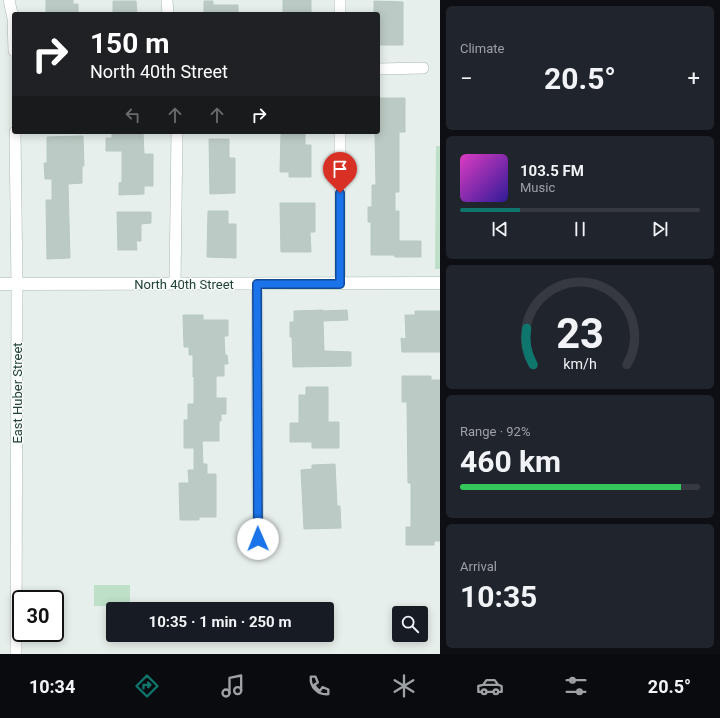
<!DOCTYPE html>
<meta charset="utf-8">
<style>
body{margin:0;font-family:Roboto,sans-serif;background:#20242c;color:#f1f3f6;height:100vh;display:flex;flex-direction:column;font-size:15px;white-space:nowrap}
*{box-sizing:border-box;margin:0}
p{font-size:13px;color:#9ea1a6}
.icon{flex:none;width:22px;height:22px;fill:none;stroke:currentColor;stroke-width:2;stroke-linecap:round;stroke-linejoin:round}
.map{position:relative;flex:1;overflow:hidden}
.sheet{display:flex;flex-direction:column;gap:6px;padding:6px;background:#0d0f14;width:280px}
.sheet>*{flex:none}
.top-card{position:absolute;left:12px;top:12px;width:368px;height:122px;border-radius:4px;box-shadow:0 2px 10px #0003;background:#202124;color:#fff;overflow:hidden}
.tools{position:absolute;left:392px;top:606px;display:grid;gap:8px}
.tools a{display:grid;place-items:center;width:36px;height:36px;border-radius:4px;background:#171b24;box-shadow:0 2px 10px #0003;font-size:20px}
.speed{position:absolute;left:12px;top:590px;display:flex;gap:8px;font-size:20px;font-weight:700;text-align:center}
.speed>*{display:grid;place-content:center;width:52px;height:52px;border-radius:50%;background:#171b24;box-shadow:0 2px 10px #0003;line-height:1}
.speed .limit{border:2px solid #111;border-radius:6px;background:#fff;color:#111}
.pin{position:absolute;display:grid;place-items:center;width:34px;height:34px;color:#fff;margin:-41px -17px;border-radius:50% 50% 50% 0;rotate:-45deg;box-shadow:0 0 4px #0007}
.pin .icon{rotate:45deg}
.me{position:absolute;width:44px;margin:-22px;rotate:359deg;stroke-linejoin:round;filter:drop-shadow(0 0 3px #0008)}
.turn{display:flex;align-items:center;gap:14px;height:84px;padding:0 12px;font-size:18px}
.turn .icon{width:52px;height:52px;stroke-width:2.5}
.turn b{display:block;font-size:28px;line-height:34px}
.lanes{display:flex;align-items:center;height:38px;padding:0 12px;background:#0003;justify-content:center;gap:20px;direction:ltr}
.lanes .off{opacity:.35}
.big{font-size:30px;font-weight:700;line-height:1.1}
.sheet .widget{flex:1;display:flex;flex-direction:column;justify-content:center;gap:6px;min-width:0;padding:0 14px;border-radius:6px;background:#20242c}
.sheet .dial{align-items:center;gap:0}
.dial svg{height:104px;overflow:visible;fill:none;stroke:#363941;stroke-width:7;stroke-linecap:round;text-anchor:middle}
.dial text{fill:#f1f3f6;stroke:none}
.song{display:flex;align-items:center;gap:12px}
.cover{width:48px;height:48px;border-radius:6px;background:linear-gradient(135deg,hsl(310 70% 55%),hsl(250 70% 35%))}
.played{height:4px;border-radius:2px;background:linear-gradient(90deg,#0f766e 25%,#363941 25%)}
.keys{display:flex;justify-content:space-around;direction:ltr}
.heat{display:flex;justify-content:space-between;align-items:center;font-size:22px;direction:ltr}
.charge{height:6px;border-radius:3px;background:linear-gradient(90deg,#34c759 92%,#363941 0)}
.trip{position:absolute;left:106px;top:602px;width:228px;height:40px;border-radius:4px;background:#171b24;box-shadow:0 2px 10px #0003;font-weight:700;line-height:40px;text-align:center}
.tab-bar{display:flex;height:64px;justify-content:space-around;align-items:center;background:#090b0e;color:#9ea1a6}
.tab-bar .icon{width:28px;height:28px}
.tab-bar .selected{color:#0f766e}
.tab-bar b{font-size:18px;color:#f1f3f6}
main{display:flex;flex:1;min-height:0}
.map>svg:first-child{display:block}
</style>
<main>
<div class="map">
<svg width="440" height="654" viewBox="0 0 440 654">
<rect width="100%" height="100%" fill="#e6efeb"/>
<path fill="#bfe0c8" d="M436 146H440V269H435Z
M94 585H130V606H94Z"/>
<path fill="#bbcac4" stroke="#b8c9c2" d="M46 0H73V4H78V14H46Z
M283 0H311V14H283Z
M113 1H136L137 14H113Z
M204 1H213V5H238V14H204Z
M374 1 403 2V45H378V14H374Z
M378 98H405V132H399V192H395V211H399V241H421V257H395L394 255H371V222H368V207H372V185H376L375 132H378Z
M112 133H143L144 154H153V186H144V194L119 195V183L122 182V151H106V138H112Z
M281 134H305V145H311V177H289V172H280Z
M83 136 84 166H82V183L68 184 70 258 47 259 46 200H52V179H45L44 163H47V137Z
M209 139H229V158H235V193L210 194Z
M280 203H315V232H310L311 252H281Z
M208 211H228V224H236V258L207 257Z
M117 212H151V223L141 224V241H136L137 250H118Z
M323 310V311L347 310 348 320 323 321 324 351 351 352V366L293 367 292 337H290V322H294V311Z
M415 311H440V352H402L401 338 406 339 405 315H415Z
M183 315H203V320H228V336H224L225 355H227L228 364H224V376H216V398H226V414H221V421H219V441H202L203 464H207V474H216V517H199V520H180L179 483H189L188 470H194V448H184V420H188V404H194V376L193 377V355H189V347H184Z
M402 376H431V380H440V541H434V545H406V527H411V483H408L407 402H402Z
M306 387H328V422H339V448H312V442H290V423H299V395H306Z
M335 464 337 506H340L341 528 304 529 301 470 312 469V465Z"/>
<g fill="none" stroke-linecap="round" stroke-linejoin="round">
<defs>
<path id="street" d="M9 0 13 18 14 51
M167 0 168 14
M340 0V14
M378 69 423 68
M15 132 17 284 16 654
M340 283V132
M175 284 177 132
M257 284 258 539"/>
<path id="secondary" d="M0 284 440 283"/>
</defs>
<use href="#street" stroke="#a8b8b2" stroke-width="12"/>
<use href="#secondary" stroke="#a4bbb3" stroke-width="13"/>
<use href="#street" stroke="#fff" stroke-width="11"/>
<use href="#secondary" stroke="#fff" stroke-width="12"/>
</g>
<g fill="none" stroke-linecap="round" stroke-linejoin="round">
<defs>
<path id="route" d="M258 539 257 284H340V193"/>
</defs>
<use href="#route" stroke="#114b97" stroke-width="10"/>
<use href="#route" stroke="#1a73e8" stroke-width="7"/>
</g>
<g text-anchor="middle" stroke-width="3" stroke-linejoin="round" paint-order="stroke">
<g font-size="13" fill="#24423a" stroke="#f7fbf9">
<text x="184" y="289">North 40th Street</text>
<text transform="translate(17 393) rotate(-90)" y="5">East Huber Street</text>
</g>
</g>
</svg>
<div class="tools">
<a><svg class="icon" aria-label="search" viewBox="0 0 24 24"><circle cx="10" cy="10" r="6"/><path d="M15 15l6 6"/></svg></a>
</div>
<div class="speed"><div class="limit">30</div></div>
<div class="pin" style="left:340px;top:193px;background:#d93025"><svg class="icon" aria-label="arrive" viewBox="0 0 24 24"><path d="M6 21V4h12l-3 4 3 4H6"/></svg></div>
<svg class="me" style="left:258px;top:539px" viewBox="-20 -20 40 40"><circle r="19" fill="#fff"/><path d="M0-13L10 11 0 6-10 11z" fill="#1a73e8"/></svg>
<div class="trip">10:35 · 1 min · 250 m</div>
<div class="top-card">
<div class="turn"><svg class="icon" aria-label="right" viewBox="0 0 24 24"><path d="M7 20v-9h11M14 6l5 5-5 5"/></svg><div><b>150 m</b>North 40th Street</div></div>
<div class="lanes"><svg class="icon off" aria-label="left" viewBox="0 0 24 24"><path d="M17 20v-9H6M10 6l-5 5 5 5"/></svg><svg class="icon off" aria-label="ahead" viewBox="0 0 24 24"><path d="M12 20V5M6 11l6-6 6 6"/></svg><svg class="icon off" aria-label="ahead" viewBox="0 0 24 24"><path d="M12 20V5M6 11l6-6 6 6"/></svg><svg class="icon" aria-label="right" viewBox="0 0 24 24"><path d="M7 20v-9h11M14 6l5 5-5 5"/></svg></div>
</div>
</div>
<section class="sheet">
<div class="widget"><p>Climate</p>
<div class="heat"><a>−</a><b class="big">20.5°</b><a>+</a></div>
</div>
<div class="widget">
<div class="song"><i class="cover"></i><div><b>103.5 FM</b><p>Music</p></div></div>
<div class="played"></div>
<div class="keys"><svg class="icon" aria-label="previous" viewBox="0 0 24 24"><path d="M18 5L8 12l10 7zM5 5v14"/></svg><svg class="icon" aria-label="pause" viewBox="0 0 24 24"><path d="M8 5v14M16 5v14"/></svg><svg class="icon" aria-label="next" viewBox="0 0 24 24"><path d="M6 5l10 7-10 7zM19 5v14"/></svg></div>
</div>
<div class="widget dial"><svg viewBox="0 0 100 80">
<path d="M14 69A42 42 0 1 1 86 69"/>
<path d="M14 69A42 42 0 0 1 9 41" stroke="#0f766e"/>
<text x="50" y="56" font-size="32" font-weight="700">23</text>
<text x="50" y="72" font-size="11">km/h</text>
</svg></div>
<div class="widget"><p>Range · 92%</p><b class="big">460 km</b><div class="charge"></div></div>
<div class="widget"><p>Arrival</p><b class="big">10:35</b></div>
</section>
</main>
<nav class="tab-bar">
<b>10:34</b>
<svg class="icon selected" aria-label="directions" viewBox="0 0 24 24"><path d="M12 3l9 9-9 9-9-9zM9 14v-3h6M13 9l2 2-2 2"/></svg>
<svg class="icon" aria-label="music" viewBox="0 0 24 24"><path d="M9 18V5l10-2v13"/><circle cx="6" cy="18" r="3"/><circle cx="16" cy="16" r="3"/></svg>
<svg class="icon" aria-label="phone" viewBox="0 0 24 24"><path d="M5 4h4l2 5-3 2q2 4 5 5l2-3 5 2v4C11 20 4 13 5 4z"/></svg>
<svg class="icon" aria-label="climate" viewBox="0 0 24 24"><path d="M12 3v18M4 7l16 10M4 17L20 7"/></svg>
<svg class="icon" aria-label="car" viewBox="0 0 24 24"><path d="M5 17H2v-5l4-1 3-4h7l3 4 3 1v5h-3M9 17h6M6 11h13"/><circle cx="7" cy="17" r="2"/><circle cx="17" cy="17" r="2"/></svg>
<svg class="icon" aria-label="filters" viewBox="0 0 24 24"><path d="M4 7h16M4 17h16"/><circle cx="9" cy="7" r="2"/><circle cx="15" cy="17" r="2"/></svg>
<b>20.5°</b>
</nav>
